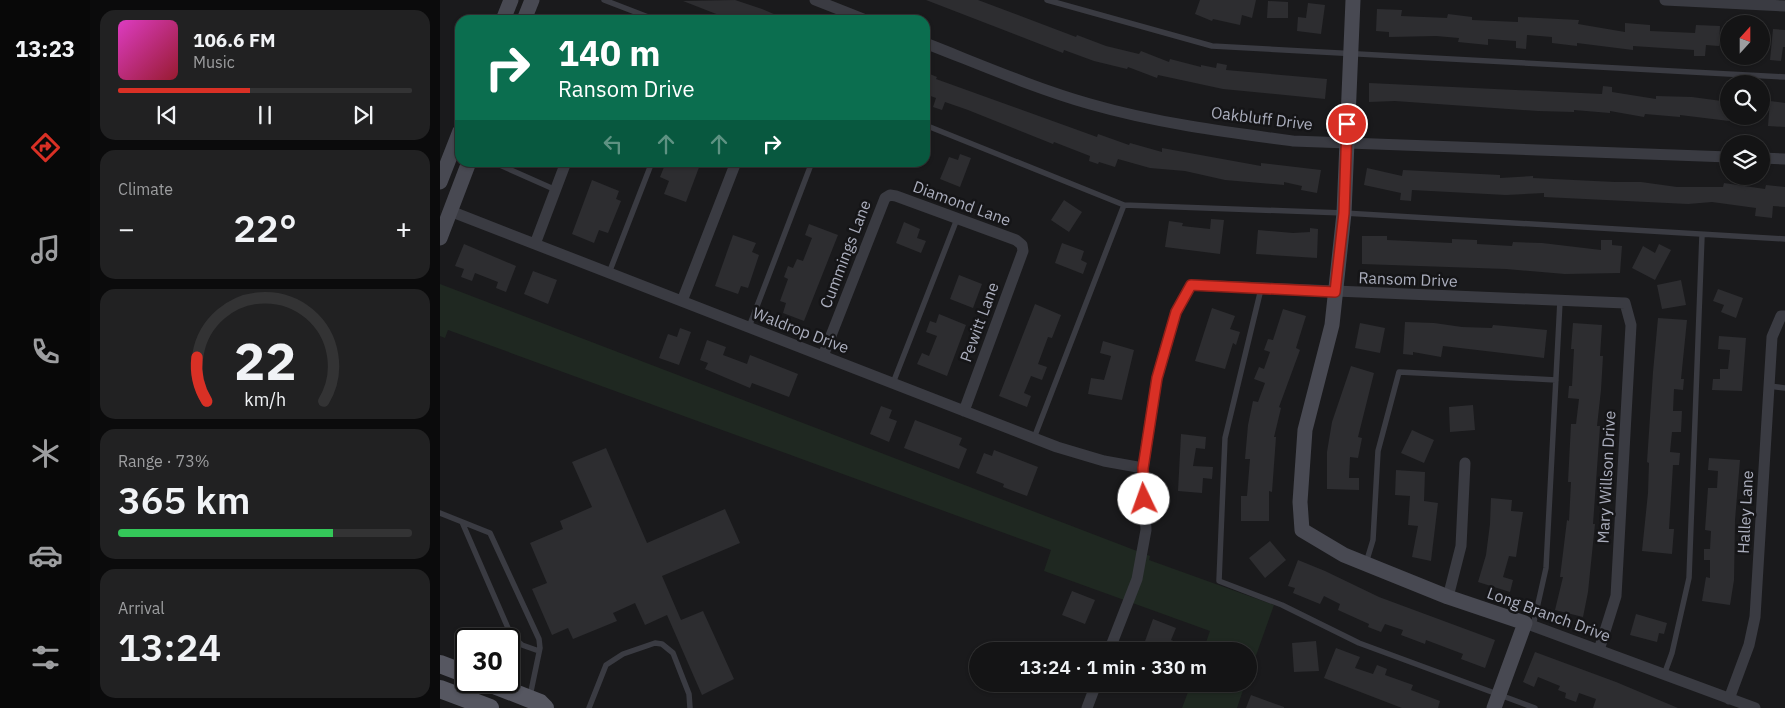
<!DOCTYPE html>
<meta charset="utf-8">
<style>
body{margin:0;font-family:"IBM Plex Sans",sans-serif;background:#212122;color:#f1f3f6;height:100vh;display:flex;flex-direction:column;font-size:19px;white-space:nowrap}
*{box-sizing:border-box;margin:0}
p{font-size:16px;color:#9d9ea0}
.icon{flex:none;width:28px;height:28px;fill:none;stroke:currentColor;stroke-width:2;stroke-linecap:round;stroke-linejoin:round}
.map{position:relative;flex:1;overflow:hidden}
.sheet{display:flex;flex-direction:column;gap:10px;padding:10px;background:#0b0b0c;width:350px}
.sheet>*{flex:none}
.top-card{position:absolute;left:15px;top:15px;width:475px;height:152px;border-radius:15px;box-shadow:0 1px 4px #0004,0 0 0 1px #333334;background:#0b6e4f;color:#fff;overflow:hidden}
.needle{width:32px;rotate:21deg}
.fabs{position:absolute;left:1280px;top:15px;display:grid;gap:10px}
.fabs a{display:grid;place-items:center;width:50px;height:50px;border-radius:50%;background:#141415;box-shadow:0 1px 4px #0004,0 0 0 1px #333334;font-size:25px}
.speed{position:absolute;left:15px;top:628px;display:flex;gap:10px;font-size:25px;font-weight:700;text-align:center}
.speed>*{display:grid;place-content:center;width:65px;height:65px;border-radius:50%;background:#141415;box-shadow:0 1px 4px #0004,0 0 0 1px #333334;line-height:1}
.speed .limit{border:2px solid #111;border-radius:8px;background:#fff;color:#111}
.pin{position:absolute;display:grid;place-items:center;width:42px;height:42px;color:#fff;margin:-21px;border:2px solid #fff;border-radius:50%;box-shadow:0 1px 5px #0007}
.me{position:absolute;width:55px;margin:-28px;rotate:357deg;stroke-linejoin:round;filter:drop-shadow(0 0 4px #0008)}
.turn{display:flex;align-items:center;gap:18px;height:105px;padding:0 20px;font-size:22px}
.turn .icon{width:65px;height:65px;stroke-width:2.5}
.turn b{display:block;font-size:35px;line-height:42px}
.lanes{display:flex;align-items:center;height:48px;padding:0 20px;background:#0003;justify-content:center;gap:25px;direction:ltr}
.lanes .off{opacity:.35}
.big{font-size:38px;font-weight:600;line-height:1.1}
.sheet .tile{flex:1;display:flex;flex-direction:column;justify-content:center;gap:8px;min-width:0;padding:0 18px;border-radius:15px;background:#212122}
.sheet .dial{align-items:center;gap:0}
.dial svg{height:130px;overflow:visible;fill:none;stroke:#333334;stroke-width:7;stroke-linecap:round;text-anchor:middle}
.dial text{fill:#f1f3f6;stroke:none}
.song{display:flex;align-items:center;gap:15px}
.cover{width:60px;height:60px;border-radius:8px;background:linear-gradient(135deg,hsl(310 70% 55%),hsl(350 70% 35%))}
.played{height:5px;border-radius:2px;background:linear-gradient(90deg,#d93025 45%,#333334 45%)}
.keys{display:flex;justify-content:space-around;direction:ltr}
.heat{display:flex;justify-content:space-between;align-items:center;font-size:28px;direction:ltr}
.charge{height:8px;border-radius:4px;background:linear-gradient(90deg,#34c759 73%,#333334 0)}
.trip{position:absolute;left:529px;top:642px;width:288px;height:50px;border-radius:25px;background:#141415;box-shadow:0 1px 4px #0004,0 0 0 1px #333334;font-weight:600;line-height:50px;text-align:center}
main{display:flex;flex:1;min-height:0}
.tabs{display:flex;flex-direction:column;width:90px;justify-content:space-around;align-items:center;background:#080808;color:#9d9ea0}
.tabs .icon{width:35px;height:35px}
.tabs .selected{color:#d93025}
.tabs b{font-size:22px;color:#f1f3f6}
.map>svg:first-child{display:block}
</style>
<main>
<nav class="tabs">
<b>13:23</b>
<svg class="icon selected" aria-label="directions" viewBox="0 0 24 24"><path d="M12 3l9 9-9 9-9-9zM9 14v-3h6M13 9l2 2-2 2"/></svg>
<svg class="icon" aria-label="music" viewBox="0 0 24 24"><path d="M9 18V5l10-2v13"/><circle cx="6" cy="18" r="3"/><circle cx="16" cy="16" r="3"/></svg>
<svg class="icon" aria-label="phone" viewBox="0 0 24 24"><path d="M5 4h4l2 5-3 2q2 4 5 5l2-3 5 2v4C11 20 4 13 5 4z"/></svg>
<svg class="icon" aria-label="climate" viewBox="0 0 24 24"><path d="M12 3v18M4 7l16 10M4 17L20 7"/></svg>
<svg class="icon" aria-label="car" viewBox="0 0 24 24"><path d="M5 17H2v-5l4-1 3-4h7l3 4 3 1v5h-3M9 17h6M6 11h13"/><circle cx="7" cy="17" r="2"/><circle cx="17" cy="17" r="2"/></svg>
<svg class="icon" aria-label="filters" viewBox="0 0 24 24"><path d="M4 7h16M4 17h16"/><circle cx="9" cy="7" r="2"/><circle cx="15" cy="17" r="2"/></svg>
</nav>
<section class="sheet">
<div class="tile">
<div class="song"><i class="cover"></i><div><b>106.6 FM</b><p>Music</p></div></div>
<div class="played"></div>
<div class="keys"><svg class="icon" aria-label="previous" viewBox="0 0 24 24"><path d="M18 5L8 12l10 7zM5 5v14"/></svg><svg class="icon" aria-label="pause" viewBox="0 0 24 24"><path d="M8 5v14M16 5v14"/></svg><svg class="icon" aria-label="next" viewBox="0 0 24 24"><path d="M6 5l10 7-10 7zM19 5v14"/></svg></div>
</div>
<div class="tile"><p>Climate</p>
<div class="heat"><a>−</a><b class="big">22°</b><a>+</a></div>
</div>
<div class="tile dial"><svg viewBox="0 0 100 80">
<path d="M14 69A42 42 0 1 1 86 69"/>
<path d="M14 69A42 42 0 0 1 8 42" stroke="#d93025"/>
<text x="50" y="56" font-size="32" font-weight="700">22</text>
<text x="50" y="72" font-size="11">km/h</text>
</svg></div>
<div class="tile"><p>Range · 73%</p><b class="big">365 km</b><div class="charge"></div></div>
<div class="tile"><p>Arrival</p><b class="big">13:24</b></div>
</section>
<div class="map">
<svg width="1345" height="708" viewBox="0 0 1345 708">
<rect width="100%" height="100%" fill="#1a1a1c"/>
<path fill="#1f2821" d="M0 284 710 556 709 560 834 605 808 678V651H763L770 631 604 571 611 550 8 330 5 338 0 336Z
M751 684H805L797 708H742Z"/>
<path fill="#2d2d30" d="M295 0 322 9 348 20H283L284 17 243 1Z
M486 0H538L636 37 637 35 666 46 699 54 701 51 729 62 730 59 761 67V65L776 68 777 63 787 65 786 70 887 79 885 99 783 89 718 75 717 78 688 67 687 69 654 61 624 50 623 53Z
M760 0H816L812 18 802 15 800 25 773 19 772 21 755 14Z
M828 1 848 2V18H827Z
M868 3 885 5 881 34 857 31 858 17 866 18Z
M937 9 962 10 961 16 1007 18 1008 14 1032 17V20L1078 22V17L1139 20 1138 24 1185 32V23L1210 25V31L1255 33 1256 25 1280 26 1279 46 1266 45 1265 56H1254V50L1193 46V50L1137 43V46L1112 43V37L1087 35 1086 49 1076 48V41L1048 39V45L1018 42 1019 38 996 36 949 37V32L936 31Z
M1333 29 1345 30V47H1343L1341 61 1330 60Z
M485 72 497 77 496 79 657 137 658 134 689 145 690 143 722 152V148L821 166V163L881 170 877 193 861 190 862 186 844 182V185L785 180 745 171 710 168 678 159 675 167 659 162 658 164 649 161 650 156 614 142 613 144 528 110 505 102 502 110 493 107 496 98 485 94Z
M929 83 1162 94 1163 86 1172 87V92L1216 99V96L1252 97 1289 102V121L1240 115V117L1205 114 1204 117 1170 111V113L1134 110V112L1098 111 955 101 929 102Z
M1330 101 1345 103V127L1328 126Z
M520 154 531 158 520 187 500 179 509 157 518 160Z
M226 162H261L246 202 224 194 229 181 220 177Z
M927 168 962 176 963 170 1060 175V178L1093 176V178L1175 182H1201L1237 187H1283L1284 183 1325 189 1326 185 1345 187V207L1333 206 1332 218 1315 216 1316 208 1272 202 1248 204 1104 197V193L1066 195 972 190 971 201 960 200 961 193 924 185Z
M152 180 179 191 176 199 181 201 168 233 159 230 154 243 132 234Z
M624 200 642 212 629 232 611 220Z
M771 219 784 220 780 254 725 247 729 221 743 223 742 226 770 229Z
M464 222 480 229 477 238 486 241 481 253 456 243Z
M369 224 398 235 364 321 343 313 346 303 340 301 348 279 344 277 348 266 353 268 357 259 363 261 372 238 365 235Z
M870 228 878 229 877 258 816 254 818 230 853 233 870 232Z
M293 235 316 243 312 252 319 255 308 288 301 286 298 294 275 286Z
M922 236H947V240L1012 243V239L1037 240V244L1072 246 1073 242 1102 243 1161 250V240H1172V245L1182 246 1180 273 1125 274 1066 269 922 264Z
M622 243 644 251 641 260 647 263 643 274 615 263Z
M24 244 76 266 66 292 56 288 58 282 35 273 32 281 21 277 24 269 15 266Z
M1219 244 1231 250 1215 280 1192 268 1203 246 1215 253Z
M93 271 117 280 108 304 84 294Z
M519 275 542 284 533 308 510 299Z
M1241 280 1246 305 1222 309 1217 285Z
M1278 289 1303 298 1296 318 1281 312 1284 305 1273 301Z
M595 304 621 315 612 338 608 337 598 364 607 367 602 380 591 376 584 393 591 396 587 407 559 396Z
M772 308 795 316 790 329 800 332 796 345 793 343 785 369 755 361Z
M843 309 866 316 856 348 860 350 839 407 841 408 834 437H836L832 492 829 491V521H801V496H807L810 459H805L808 425 813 401 818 402 825 383 814 379 819 367 824 369 830 352 824 350 828 339 833 340Z
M499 314 526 325 507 376 477 364 482 353 489 356 497 336 486 332 490 321 496 323Z
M1218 318 1247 320 1241 379H1244L1243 390 1234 389 1233 411H1242L1241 432H1232L1230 452 1240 453 1239 465H1233L1229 529H1234L1232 554 1202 551 1208 493 1209 463 1207 462 1213 372Z
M965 322 994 323 1022 327 1052 328 1053 325 1107 330 1104 358 1003 346 1001 357 973 352V355L963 354Z
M920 323 945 328 940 353 915 348Z
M1133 323 1162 325 1160 356H1163L1161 390 1157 426H1160L1153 524H1155L1148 592 1143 617 1115 610 1123 577H1120L1123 553 1127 520 1129 521 1131 482H1128L1131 424H1136L1139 399 1128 398 1129 386H1132L1134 349H1131Z
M240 328 251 332 239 365 219 358 228 334 237 337Z
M1279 336 1306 338 1302 391 1272 390 1273 379H1280V369H1288L1290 350 1278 349Z
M267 340 286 347 283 355 307 364 310 355 358 374 349 397 312 383 310 388 265 369 268 363 260 360Z
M663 341 694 350 682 400 648 394 651 378 664 380 671 356 660 353Z
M911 366 934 373 918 437 922 438 918 458 910 457 909 478H919V490L887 489V452L892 422Z
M1033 405 1035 430 1010 432 1009 407Z
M441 406 452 410 449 418 457 421 449 442 430 434Z
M475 420 522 438 519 445 527 449 519 469 464 448Z
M972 430 994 440 984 463 961 453Z
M741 434 766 437 765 449 756 448 753 466 773 467 772 479 763 478 762 493 738 491Z
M166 448 207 543 285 509 300 543 222 576 241 620 263 611 294 679 262 695 227 615 205 625 195 603 173 613 177 621 133 639 128 628 112 635 92 589 107 583 90 543 123 529 120 521 152 507 132 462Z
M554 450 598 467 587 496 563 487 564 484 536 473 544 453 552 456Z
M1269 458 1300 460 1295 520 1294 580 1290 605 1262 601 1266 577 1270 578V560H1264V549H1270L1271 531 1265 530 1268 488H1277L1278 471 1268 470Z
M956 470 985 472 984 501 998 503 991 561 972 557 978 526 968 525 970 496 955 495Z
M1051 498 1072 500 1071 511 1083 512 1076 557 1069 556 1063 577 1073 580 1070 592 1038 582 1046 555 1050 524Z
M830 541 846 560 825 578 809 558Z
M858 560 885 571 939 597 1055 640 1045 668 1021 659 1023 654 986 640 985 644 961 635 963 630 945 624 941 632 928 627 929 624 898 610 900 604 884 596 880 604 853 593 855 588 848 586Z
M632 591 655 600 645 624 622 615Z
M1196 614 1227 623 1224 634 1219 633 1217 642 1190 635Z
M713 619 736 628 731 640 740 644 738 651H722L704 644Z
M876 641 879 671 854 672 852 643Z
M896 648 920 657 915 668 933 674 937 665 947 669 945 675 973 685 971 690 1000 701 998 708H962L884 678Z
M1095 652 1176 682 1238 708H1153L1156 699 1139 693 1136 702 1125 698 1126 693 1118 690 1120 686 1098 677 1094 687 1083 682Z
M811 695 844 707V708H806Z"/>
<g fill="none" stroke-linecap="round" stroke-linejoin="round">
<path stroke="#3a3b42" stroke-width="5.5" d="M164 0 216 20
M607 0 772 46 1345 77
M485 125 684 205
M59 162 62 166 116 190
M169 273 212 162
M821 289 785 438 779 581 842 605 919 643 1095 708
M309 327 372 162
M453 383 517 219
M1329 386 1345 388
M594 438 684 205 904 213 1345 239
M0 513 50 533 99 639 100 648 90 696
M22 522 71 635 82 645 99 651
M926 563 933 540 938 451 959 372 1116 380
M1093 626 1106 568 1120 301
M1224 675 1232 653 1249 578 1262 235
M149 708 166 665 183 654 215 643 222 644 233 653 249 694 250 708"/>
<path stroke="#3a3b42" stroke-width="11" d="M375 0 426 20
M1225 0 1345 6
M485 43C539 64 594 88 650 104 716 123 785 132 853 141L1289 157
M1321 158 1345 159
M10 211 617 447 664 461 703 468
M95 244 126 162
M242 301 296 162
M383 356 445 198 450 195 456 196 576 240 582 245 583 251 524 411
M1008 597 1021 546 1025 463
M1085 623 1315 708
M669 651 697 579 706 530 703 468 717 378 736 312 751 285 1185 303 1191 325 1176 596 1159 650
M1289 699 1309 645 1315 617 1332 337 1341 316H1345
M647 708 656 684"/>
<path stroke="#484952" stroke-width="15" d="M913 0 904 213 892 325 865 430 860 502 862 530 904 555 1008 597 1085 623 1054 708
M63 20 71 0
M84 20 92 0
M0 182 20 131
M0 238 29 162"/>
<path stroke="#565761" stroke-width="18" d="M0 664 26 674
M44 681 100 703 105 708
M0 689 50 708"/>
</g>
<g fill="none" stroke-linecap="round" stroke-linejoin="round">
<defs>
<path id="route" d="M704 499 703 468 717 378 736 312 751 285 895 292 904 213 907 124"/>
</defs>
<use href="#route" stroke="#8d1f18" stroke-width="12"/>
<use href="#route" stroke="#d93025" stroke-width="9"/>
</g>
<g text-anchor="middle" stroke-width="5" stroke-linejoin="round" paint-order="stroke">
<g font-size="16" fill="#abaebd" stroke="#151517">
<text transform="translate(822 118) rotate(7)" y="6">Oakbluff Drive</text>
<text transform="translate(522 203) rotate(20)" y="6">Diamond Lane</text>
<text transform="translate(405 254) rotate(-69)" y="6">Cummings Lane</text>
<text transform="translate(968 279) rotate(2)" y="6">Ransom Drive</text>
<text transform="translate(539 322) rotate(-70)" y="6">Pewitt Lane</text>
<text transform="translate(361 330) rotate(21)" y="6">Waldrop Drive</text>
<text transform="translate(1166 477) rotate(-87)" y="6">Mary Willson Drive</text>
<text transform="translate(1305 512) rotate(-87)" y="6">Halley Lane</text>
<text transform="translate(1109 614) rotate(20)" y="6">Long Branch Drive</text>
</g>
</g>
</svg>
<div class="fabs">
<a><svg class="needle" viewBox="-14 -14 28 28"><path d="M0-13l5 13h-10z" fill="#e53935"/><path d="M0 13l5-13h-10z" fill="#9d9ea0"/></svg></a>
<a><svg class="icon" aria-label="search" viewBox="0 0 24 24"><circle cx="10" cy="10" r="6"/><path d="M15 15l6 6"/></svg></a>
<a><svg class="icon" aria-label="layers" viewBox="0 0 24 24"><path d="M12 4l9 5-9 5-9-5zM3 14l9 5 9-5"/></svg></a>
</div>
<div class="speed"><div class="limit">30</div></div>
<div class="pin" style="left:907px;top:124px;background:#d93025"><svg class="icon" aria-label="arrive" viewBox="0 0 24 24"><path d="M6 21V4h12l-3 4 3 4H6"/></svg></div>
<svg class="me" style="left:704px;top:499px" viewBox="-20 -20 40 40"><circle r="19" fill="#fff"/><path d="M0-13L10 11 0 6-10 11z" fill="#d93025"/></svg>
<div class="trip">13:24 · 1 min · 330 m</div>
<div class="top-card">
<div class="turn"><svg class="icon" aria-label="right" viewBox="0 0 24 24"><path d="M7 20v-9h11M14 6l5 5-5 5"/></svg><div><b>140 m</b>Ransom Drive</div></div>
<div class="lanes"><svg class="icon off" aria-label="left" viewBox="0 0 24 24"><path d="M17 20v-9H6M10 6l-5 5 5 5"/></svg><svg class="icon off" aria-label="ahead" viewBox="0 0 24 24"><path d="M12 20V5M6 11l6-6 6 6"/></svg><svg class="icon off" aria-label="ahead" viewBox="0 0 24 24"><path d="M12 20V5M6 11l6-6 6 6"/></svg><svg class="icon" aria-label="right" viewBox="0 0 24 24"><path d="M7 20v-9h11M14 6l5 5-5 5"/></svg></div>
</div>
</div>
</main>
